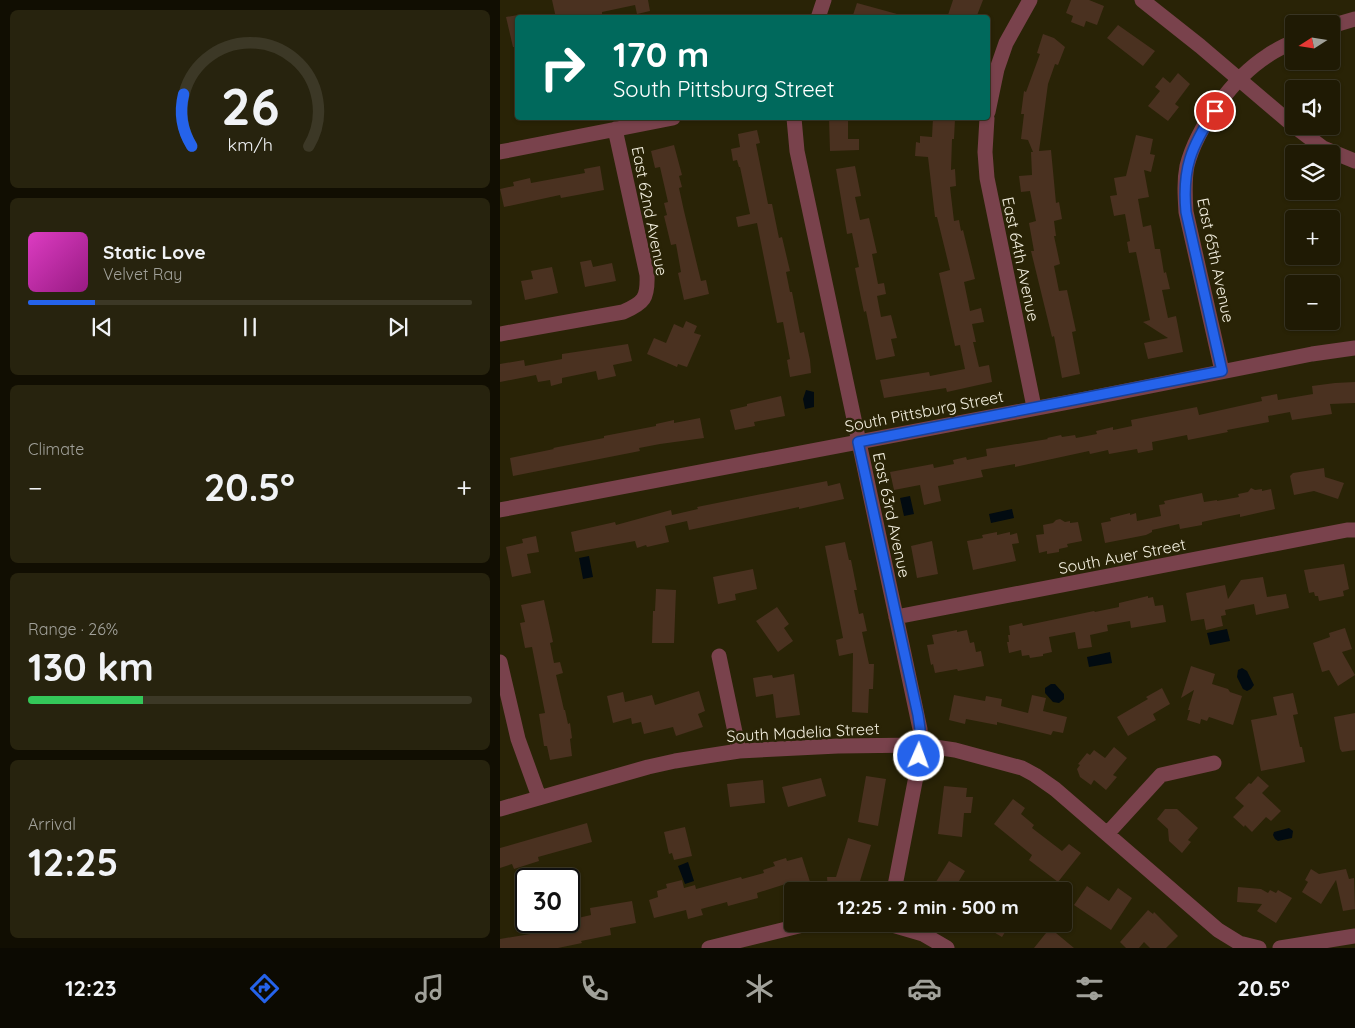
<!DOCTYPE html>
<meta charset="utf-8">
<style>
body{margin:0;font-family:Quicksand,sans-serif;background:#27230e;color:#f1f3f6;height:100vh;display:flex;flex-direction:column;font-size:19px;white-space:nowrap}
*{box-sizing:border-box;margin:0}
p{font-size:16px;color:#a1a19a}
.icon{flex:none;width:28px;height:28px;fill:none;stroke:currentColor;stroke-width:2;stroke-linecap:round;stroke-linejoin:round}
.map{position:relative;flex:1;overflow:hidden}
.sheet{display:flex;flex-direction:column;gap:10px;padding:10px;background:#110e02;width:500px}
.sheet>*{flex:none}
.guide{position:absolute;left:15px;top:15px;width:475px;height:105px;border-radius:5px;box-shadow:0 1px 4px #0004,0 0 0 1px #3c3826;background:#00695c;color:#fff;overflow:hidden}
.needle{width:32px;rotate:258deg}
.tools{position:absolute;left:785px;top:15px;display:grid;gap:10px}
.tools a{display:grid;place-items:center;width:55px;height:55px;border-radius:5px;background:#1f1a04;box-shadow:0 1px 4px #0004,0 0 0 1px #3c3826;font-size:25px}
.speed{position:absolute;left:15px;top:868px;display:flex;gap:10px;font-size:25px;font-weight:700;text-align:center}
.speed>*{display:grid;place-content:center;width:65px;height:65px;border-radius:50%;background:#1f1a04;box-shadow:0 1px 4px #0004,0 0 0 1px #3c3826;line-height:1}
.speed .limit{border:2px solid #111;border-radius:8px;background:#fff;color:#111}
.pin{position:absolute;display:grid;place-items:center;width:42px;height:42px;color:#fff;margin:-21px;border:2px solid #fff;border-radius:50%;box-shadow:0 1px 5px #0007}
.me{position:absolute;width:55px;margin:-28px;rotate:2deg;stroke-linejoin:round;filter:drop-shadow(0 0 4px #0008)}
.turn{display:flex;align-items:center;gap:18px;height:105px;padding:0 15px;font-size:22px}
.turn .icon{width:65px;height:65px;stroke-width:2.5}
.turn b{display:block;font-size:35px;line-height:42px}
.big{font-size:38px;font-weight:700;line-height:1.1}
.sheet .tile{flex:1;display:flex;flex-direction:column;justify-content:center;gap:8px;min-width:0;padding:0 18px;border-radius:8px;background:#27230e}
.sheet .dial{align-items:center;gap:0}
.dial svg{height:130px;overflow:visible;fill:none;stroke:#3c3826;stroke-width:7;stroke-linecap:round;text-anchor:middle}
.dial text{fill:#f1f3f6;stroke:none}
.song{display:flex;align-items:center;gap:15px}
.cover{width:60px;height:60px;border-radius:8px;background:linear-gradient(135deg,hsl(310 70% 55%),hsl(310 70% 35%))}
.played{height:5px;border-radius:2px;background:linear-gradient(90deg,#2563eb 15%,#3c3826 15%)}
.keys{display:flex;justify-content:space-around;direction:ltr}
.heat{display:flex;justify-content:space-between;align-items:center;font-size:28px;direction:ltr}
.charge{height:8px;border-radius:4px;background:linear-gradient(90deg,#34c759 26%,#3c3826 0)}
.trip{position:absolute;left:284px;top:882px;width:288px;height:50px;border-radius:5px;background:#1f1a04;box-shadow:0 1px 4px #0004,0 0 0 1px #3c3826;font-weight:700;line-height:50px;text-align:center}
.tab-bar{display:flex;height:80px;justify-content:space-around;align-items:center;background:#0c0a02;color:#a1a19a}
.tab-bar .icon{width:35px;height:35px}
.tab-bar .on{color:#2563eb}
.tab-bar b{font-size:22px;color:#f1f3f6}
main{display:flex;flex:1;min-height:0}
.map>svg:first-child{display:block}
</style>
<main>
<section class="sheet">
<div class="tile dial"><svg viewBox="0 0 100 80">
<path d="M14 69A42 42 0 1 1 86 69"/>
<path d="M14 69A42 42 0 0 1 9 37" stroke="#2563eb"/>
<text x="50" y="56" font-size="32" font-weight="700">26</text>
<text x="50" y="72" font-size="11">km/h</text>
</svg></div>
<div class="tile">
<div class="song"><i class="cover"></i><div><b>Static Love</b><p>Velvet Ray</p></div></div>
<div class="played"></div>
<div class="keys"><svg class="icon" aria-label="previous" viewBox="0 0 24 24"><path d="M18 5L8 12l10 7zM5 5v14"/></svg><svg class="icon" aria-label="pause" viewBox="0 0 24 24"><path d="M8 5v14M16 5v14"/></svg><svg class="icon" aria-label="next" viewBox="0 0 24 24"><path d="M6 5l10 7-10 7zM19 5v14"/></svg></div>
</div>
<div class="tile"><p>Climate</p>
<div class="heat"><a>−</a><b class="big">20.5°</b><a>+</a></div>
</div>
<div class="tile"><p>Range · 26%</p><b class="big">130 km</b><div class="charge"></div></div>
<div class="tile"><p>Arrival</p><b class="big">12:25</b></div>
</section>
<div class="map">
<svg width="855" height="948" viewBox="0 0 855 948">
<rect width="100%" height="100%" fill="#292306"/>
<path fill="#020b11" d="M306 390 314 392V407L305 409 303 399Z
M410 496 414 514 404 516 400 498Z
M512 509 514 518 491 523 489 514Z
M89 556 93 577 83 579 79 558Z
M727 629 730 641 710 645 707 633Z
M610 652 612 663 589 667 587 657Z
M742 668 747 671 754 685 751 689 747 691 743 689 737 677 738 670Z
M551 684H555L564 694V699L559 703 553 702 545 693V688Z
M789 828 793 831 792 838 778 841 775 839 773 835 774 832Z
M188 862 194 881 185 884 178 866Z"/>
<path fill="#4a3120" d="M52 0H148L150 11 137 14 135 5 102 12V14L84 18H56Z
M453 0H483L476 18H447Z
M571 0H589L604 6 597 25 586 21 584 27 571 22 573 16 566 13Z
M357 3 397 14V18H352Z
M18 15V47H13L6 17Z
M618 25 655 51 643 66 607 38Z
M543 34 554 38 565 47 558 65 555 64 548 84 539 151 551 150 556 203 559 202 562 219 554 221 556 236H554L560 264 554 266 559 291 567 290 576 331 572 332 580 374 562 378 554 336 552 337 531 251H534L529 223 536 221 530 191 521 192 519 176 532 175 531 152H533L528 140 521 139 524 114H521L524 91 526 92 540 54 537 53Z
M678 73 690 84 675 104 679 107 668 121 648 106 660 91 655 87 663 77 670 83Z
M329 118H348V139H359V150L330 151Z
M433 118 455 119 454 139H452L451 170 455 169 456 186 450 187 454 221 459 220 461 231 463 230 475 279 464 282 470 311 481 308 484 322 472 324 476 342H473L479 367 489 365 492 382 447 392 446 388 384 398 380 380 429 372 430 376 465 369 460 345 455 346 439 273 450 270 437 217H435L428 157 415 156 416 142 420 143V136L432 137Z
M257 130 260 143 256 144 268 204H272L279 238 282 237 290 271 286 272 290 292H292L300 333 304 332 310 360 311 373 290 377 287 360 290 359 283 322 277 323 257 223 238 227 236 217 250 214 240 167H239L237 160 233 161 231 149 240 147 238 134Z
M636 135 653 139 650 154 655 155 651 172 644 170 649 197 638 199 643 227 651 225 655 249H660L664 273 666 272 670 289 662 290 668 318 676 316 683 352 648 359 644 343 668 338 643 322 650 320 636 252 629 253 627 242 630 241 625 214 614 216 610 196 617 195 614 178 626 176Z
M174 145 182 175 179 176 182 187 179 188 184 211 201 281 206 280 209 294 184 300 178 273 181 272 176 244 171 245 164 216 167 215 164 203 168 202 160 167 155 168 151 151Z
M100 166 104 190 61 198 60 195 4 207 0 189 14 186 13 182 30 178 31 183 85 173 84 169Z
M355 166 361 196 355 197 360 220 369 218 377 253 372 254 378 284 384 283 386 294 377 296 381 317 391 315 397 338 391 339 395 356 376 360 366 311 364 312 361 298 355 268 359 267 352 233 347 234 336 169Z
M91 260 93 267 112 263 116 281 85 287 80 262Z
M52 267 58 293 25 300 21 281 33 279 31 271Z
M186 321 197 326 194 333 201 335 187 367 178 364 177 367 147 354 154 338 166 343 174 324 183 328Z
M128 344 132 361 113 365 116 376 98 380 96 371 62 378V383L51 386 50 380 38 382 36 375 0 382V364L24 360 25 366 62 359V354Z
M855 382V403L830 404 832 414 792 420 790 412 768 416 769 422 727 430 728 432 688 440 687 435 652 442 653 450 638 453 637 449 609 454 608 450 590 454 589 451 515 467V464L481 470 483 477 438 486 441 501 424 505 420 485 394 490 390 472 433 464 434 468 454 464 453 460 466 457 467 460 487 456 486 449 548 439 547 438 561 435 562 437 575 435 576 438 597 434 596 431 613 427V430L632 426 631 420 646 417 697 407 699 415 762 401 761 397 777 394 778 400 813 394 812 386 835 383Z
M281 396 285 416 254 422 255 426 235 430 230 410 247 406V404Z
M200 418 204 438 160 444 139 448 140 451 13 476 10 458 54 449 53 448 104 438V436L156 426V424L174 420V423Z
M824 468 825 477 844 483 838 499 814 491 794 495 790 476 793 473Z
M327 481 328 486 340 483 344 499 299 509V507L189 530 187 521 165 526 169 542 147 547 146 545 137 548 135 541 75 552 71 532 115 522 116 525 171 510 172 515 198 509 197 507Z
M751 488 755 490 762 489V491L771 489 775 509 740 517V514L720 518 702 522V525L680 529 679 524 652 530V532L646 535 605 543 601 523 611 521 610 518 630 513V515L636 513 637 521 661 516 659 505 665 504 664 501 702 493 704 502 717 500V501L739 497 738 494 748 492Z
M560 519 565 522 570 521V523L578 522 582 541 567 544 568 547 559 549V552L547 554V551L539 553 536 535 544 534 543 525 553 523 556 520Z
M497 532V535L510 532V535L517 533 519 543 512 544 516 561 473 570 467 541 483 538 482 535Z
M36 536 39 552 27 554 31 573 12 577 6 547 23 543 22 539Z
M432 541 438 574 417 578 411 546Z
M345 542 349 560H351L357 590H354L359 614 363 613 367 631 362 632 369 664H374L373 689H369L368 713 352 712 353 653 339 656 336 640 343 638 325 546Z
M844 564 849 589 843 591 844 596 819 601 818 596H815L814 592 809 593 804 570Z
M253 569 257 589 235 594 236 600 218 604 213 577Z
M763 577 767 597 786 594 789 608 756 615 754 604 725 610 726 615 721 616 723 626 706 630 704 619 691 621 686 593 725 585 728 599 741 580Z
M156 589 176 590 174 643H152L153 611H155Z
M648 596V598L653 597 655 606 663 605 666 622 631 628 630 621 607 625 608 631 590 635 592 647 578 649 575 632 549 637 552 652 543 654V656L530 658 529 655 522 656 521 650 509 653 507 642H509L508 635H510L509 626 522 623 523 626 594 611 595 612 619 607V603Z
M44 600 53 642 50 643 54 663 60 662 63 673 56 675 64 710H65L68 724 70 723 72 738 70 739 72 756 50 760 47 746H44L39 714 45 713 32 647 25 648 20 623 25 622 21 605Z
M277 607 289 624 284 628 293 641 278 652 256 621Z
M845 628 852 649 842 652 855 675 838 686 829 670 822 672 813 643 830 637 829 633Z
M457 630V632L467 630 470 643 474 642 476 652 481 651 484 666 458 671 457 669 435 673 433 664 431 665 427 645 434 644 432 635Z
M691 666 715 674 712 684 728 689 730 692 742 696 733 725 709 717 707 721 701 719 700 724 687 720 690 710H688L694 690 681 698Z
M294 674 300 715 276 718 273 694 256 697 253 678 272 675 273 678Z
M662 688 670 704 653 714 656 720 628 736 617 717 648 699 646 697Z
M199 691 205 711 198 714 203 727 176 736 173 727 144 734 141 722 132 724 131 718 113 723 107 696 123 692 125 702 152 695 155 705Z
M793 693 798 714 793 715 800 747H802L805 762 761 771 751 720 777 715 773 697Z
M454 695 485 701 486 696 502 699 501 706 528 713 532 695 546 698 543 711 567 717 563 733 553 731 551 735 497 722V725L466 719 465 724 449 720Z
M855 713V750L842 752 840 749 834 717Z
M614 747 627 758 613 775 617 777 606 790 594 780 591 785 580 777 577 769 580 765 578 764 587 753 590 755 594 750 605 758Z
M366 776 386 779 378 826 358 822Z
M758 776 769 786 762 793 781 811 771 821 766 817 752 832 745 825 744 827 733 817 744 806 735 798 749 783 751 784Z
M321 778 326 796 288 807 282 787Z
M263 780 265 803 230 807 227 784Z
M444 786 467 788 466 797H473L471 813H464L462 837 438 834Z
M513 799 525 808 521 814 534 825 532 828 562 851 569 844 581 853 558 882 529 860 532 855 494 824Z
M665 809H677L698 828 688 840 691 842 682 853 669 841 668 829 657 819Z
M87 823 92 842 38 857 39 861 14 869 12 864 0 868V848Z
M185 827 192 856 174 860 172 853 169 854 164 832Z
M348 838 371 845 357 891H328L327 877H336Z
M302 857 312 888 298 891 295 881 257 893 258 898 228 906 227 902 201 909 203 915 188 919 186 910 154 918 149 900 158 897 157 891 167 888 166 884 182 880 184 888 195 885 196 889 241 877 242 879 264 873 263 870 275 866 273 862 286 858 287 861Z
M449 861 465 871 459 881 475 891H443L434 885Z
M811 869 819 874 846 869 849 879 854 878 855 909 843 911 836 880 821 904 802 892 808 882 805 880Z
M587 886 609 901 618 888 632 898 611 930 574 905Z
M738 887 761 889 768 893 770 890 776 893 778 890 792 898 776 923 757 911 762 904 737 902Z
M132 901 136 923 110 928 111 935 81 941 82 943 58 948H0V939L36 933 35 926 69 921V920L91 915 90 908Z
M648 910 653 914 654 912 678 936 666 948H650L644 942 639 948H626L620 942Z
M480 924H510L502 937Z
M550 928 574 948H534Z"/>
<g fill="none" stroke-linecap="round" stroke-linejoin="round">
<path stroke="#79424c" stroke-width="15" d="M642 0 700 46 794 126
M318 18 324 0
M831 26 855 19
M488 112 497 69 506 43 530 0
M294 118 297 151 420 729 421 745 418 766 394 891
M487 118 485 152 487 178 534 407
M794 126 823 148 855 161
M0 152 173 118
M0 334 123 312C144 303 148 298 147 275L115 129
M722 371 686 212C685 196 684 181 687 166 697 127 733 78 767 56 775 50 785 46 794 41
M0 510 585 399 812 354 855 348
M396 617 847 530H855
M219 656 239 751
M0 662 18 739 39 797
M0 809 148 767 175 761 239 751 338 746 421 745 455 750 522 768 535 775 555 789 718 930 739 943 759 948
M607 834 661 775 714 763
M389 924 423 934 447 948
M209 948 307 924
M780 948 855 936"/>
</g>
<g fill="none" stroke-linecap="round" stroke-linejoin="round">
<defs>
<path id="route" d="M419 756 420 729 418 715 358 442 722 371 686 212C682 169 691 146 715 111"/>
</defs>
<use href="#route" stroke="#184099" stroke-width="12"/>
<use href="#route" stroke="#2563eb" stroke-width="9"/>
</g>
<g text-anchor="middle" stroke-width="5" stroke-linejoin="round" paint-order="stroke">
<g font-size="16" fill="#f4f0e0" stroke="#292306">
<text transform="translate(150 211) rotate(79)" y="6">East 62nd Avenue</text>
<text transform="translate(521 259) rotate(78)" y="6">East 64th Avenue</text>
<text transform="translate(716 260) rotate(78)" y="6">East 65th Avenue</text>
<text transform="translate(424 411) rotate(-11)" y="6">South Pittsburg Street</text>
<text transform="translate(392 515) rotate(78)" y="6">East 63rd Avenue</text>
<text transform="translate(622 556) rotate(-11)" y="6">South Auer Street</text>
<text transform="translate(303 732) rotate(-3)" y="6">South Madelia Street</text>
</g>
</g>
</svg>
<div class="tools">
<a><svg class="needle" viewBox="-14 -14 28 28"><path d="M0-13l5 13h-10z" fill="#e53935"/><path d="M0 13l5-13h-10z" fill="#a1a19a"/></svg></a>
<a><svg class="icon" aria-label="sound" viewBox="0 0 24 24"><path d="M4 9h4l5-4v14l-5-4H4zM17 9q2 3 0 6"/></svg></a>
<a><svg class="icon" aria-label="layers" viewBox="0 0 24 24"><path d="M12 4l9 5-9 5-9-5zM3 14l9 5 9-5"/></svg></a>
<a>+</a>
<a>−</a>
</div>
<div class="speed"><div class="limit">30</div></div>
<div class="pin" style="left:715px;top:111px;background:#d93025"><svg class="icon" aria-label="arrive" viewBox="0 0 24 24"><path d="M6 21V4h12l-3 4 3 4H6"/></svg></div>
<svg class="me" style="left:419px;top:756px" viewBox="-20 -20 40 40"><circle r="17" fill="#2563eb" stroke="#fff" stroke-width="3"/><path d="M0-11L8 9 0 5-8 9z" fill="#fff"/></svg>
<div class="trip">12:25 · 2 min · 500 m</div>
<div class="guide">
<div class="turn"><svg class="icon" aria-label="right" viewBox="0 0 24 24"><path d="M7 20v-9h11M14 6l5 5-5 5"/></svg><div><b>170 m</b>South Pittsburg Street</div></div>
</div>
</div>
</main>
<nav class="tab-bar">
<b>12:23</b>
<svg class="icon on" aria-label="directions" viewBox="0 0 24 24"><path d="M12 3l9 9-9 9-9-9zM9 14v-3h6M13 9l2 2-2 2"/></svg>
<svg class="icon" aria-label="music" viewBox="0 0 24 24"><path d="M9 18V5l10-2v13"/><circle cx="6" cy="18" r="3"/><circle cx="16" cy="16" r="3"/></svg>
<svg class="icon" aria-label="phone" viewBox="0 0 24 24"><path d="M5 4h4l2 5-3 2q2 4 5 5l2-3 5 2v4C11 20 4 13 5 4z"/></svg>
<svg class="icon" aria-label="climate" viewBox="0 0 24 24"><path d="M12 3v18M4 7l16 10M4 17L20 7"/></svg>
<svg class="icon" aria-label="car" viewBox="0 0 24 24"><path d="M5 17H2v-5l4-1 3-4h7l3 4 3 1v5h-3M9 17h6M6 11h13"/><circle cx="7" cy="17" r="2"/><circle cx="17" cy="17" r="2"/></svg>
<svg class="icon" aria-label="filters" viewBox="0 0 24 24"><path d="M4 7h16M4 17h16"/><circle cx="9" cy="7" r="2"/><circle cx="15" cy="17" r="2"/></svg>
<b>20.5°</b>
</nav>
